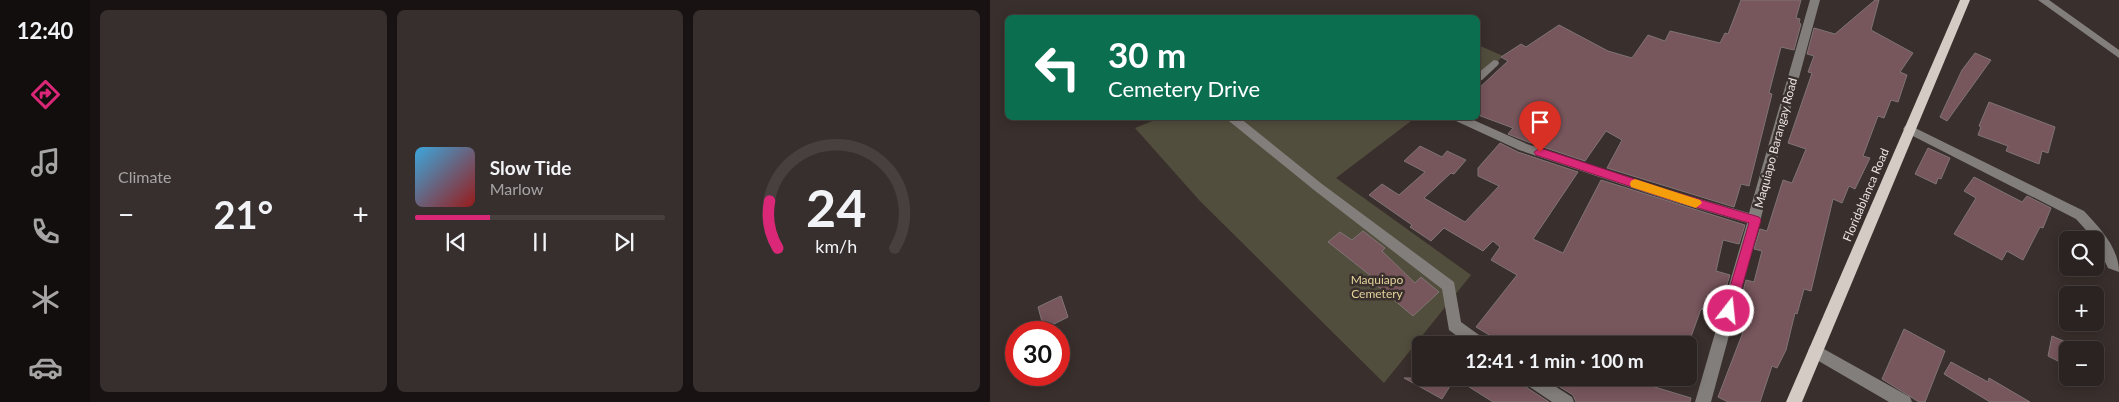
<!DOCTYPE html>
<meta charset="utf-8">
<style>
body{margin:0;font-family:Lato,sans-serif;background:#372f2e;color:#f1f3f6;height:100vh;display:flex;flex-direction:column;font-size:19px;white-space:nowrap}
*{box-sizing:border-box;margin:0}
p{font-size:16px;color:#a6a4a5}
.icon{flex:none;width:28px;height:28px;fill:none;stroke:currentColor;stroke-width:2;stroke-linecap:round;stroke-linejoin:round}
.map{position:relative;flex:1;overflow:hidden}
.panel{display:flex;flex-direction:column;gap:10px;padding:10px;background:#181312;width:900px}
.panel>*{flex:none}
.guide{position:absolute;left:15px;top:15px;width:475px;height:105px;border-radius:8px;box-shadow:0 2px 12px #0003,0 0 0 1px #47403f;background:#0b6e4f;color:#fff;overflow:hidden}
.tools{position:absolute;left:1069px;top:231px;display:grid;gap:10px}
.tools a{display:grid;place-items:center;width:45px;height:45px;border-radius:8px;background:#2b2321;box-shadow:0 2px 12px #0003,0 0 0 1px #47403f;font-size:25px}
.speed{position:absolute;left:15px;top:321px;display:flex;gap:10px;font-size:25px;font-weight:700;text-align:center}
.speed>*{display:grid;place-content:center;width:65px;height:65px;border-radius:50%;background:#2b2321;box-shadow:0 2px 12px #0003,0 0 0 1px #47403f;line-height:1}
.speed .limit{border:8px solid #d22;background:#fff;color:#111}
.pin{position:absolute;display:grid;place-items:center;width:42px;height:42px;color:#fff;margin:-51px -21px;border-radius:50% 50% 50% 0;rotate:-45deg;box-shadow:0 0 5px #0007}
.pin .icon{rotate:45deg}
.me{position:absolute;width:55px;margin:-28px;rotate:16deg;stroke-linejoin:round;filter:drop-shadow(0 0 4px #0008)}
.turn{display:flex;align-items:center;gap:18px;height:105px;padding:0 20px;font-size:22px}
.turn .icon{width:65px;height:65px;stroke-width:2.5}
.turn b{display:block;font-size:35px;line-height:42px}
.big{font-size:38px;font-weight:700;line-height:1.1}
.panel .widget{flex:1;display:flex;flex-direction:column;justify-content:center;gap:8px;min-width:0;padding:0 18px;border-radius:8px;background:#372f2e}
.panel .dial{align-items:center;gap:0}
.dial svg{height:130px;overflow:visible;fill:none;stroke:#47403f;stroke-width:7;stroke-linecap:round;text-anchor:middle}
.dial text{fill:#f1f3f6;stroke:none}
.song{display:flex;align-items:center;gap:15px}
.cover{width:60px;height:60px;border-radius:8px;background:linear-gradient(135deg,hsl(200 70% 55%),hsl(0 70% 35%))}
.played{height:5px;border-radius:2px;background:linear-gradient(90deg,#db2777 30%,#47403f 30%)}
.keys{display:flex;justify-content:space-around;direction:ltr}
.heat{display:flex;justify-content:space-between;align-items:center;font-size:28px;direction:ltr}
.panel .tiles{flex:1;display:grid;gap:10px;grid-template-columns:repeat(3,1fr)}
.trip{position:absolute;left:422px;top:336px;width:285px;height:50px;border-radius:8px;background:#2b2321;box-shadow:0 2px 12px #0003,0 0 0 1px #47403f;font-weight:700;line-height:50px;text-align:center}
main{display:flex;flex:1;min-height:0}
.menu{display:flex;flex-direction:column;width:90px;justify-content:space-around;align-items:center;background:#110e0d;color:#a6a4a5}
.menu .icon{width:35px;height:35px}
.menu .current{color:#db2777}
.menu b{font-size:22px;color:#f1f3f6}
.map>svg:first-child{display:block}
</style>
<main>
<nav class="menu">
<b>12:40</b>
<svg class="icon current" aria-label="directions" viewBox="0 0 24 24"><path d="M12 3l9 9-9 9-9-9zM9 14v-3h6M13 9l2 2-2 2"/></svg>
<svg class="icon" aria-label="music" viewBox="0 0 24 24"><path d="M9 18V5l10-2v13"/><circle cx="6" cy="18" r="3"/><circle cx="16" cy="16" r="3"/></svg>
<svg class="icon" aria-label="phone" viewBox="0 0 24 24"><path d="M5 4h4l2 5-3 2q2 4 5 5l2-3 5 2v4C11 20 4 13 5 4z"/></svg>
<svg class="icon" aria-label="climate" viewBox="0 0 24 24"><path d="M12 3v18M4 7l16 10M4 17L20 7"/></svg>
<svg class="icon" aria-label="car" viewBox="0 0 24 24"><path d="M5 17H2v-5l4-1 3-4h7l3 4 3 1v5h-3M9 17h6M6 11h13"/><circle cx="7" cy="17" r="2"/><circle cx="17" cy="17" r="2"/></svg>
</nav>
<section class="panel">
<div class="tiles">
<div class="widget"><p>Climate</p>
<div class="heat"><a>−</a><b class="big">21°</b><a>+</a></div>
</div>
<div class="widget">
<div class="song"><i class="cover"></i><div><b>Slow Tide</b><p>Marlow</p></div></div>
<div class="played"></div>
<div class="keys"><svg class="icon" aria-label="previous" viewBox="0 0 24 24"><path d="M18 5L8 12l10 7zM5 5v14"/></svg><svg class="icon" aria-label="pause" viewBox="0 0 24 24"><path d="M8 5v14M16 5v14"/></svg><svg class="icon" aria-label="next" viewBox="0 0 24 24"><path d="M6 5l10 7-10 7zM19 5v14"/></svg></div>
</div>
<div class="widget dial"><svg viewBox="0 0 100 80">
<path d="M14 69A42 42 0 1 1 86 69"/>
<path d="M14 69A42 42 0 0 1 9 40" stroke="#db2777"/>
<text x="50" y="56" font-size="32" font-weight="700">24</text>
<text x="50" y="72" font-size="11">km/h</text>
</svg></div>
</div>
</section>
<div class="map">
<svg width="1129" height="402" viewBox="0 0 1129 402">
<rect width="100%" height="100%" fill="#392f2c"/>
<path fill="#524e3d" d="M488 45 513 56 488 81Z
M170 118H425L346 178 481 275 394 383 210 201 145 128Z"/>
<path fill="#77565c" stroke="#807476" d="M751 0H811L806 18 810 19 809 23 811 24 804 50 791 47 779 93 782 94 759 186 751 184 744 207 617 168 632 140 616 131 595 161 538 142 518 134 523 128 488 115V89L518 61 511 57 531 44 536 47 569 25 618 51 642 58 658 35 675 41 680 31 730 43 735 33 738 34Z
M885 0H889L881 30 923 53 910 72 917 75 908 102 901 100 894 118 888 116 873 156 880 158 865 189 859 186 852 203 843 199 821 291 814 289 807 314 805 313 796 350 787 368 782 366 770 402H738L728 397 755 327 760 305 750 302 756 280 764 282 772 251 764 249 770 229 777 231 793 180 802 183 816 149 798 143 822 73 818 72 824 56 817 54 824 28 845 34Z
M985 53 1001 60 957 121 950 117 972 70Z
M999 102 1065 127 1058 153 1052 151 1049 164 1016 151 1018 146 988 135 991 127 989 126Z
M510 143 528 152 588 172 543 239 573 253 611 180 755 225 749 244 733 240 726 271 740 275 733 297 724 294 719 311 711 309 698 345H620L598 337 595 345H516L486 327 527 275 501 260 510 247 503 241 493 251 454 228 441 241 420 227 422 225 379 195 392 184 409 195 435 172 414 161 430 146 452 157 457 151 476 160 464 174 461 173 434 198 475 222 509 186 488 176V168Z
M938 148 960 158 951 179 948 178 946 184 925 174Z
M984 177 1032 202 1037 196 1061 208 1053 228 1050 227 1033 260 1017 251 1012 260 964 234 986 198 974 191Z
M373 231 395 248 392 251 425 283 431 277 449 292 423 316 378 278 381 276 338 242 350 232 362 240Z
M71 296 78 317 54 329 48 307Z
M914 329 955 351 935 402H929L892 379Z
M1062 336 1078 343V366L1058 356Z
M961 362 998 382 999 378 1040 402H1000L954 374Z
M414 378H522L559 402H503L465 378 452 399Z
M564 378H646L645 381 701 398 700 402H586L583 395 562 382Z"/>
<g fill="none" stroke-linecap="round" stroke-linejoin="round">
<path fill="#827e7b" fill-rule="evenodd" d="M820 0H830L721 402H705L757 223 678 200 529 150 466 121 464 118H479L537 144 678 190 759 213Z
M1048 0H1059L1129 50V58Z
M504 60 508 61 509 63 508 65 492 80 488 81V73Z
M238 118H250L332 184 464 282 471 322 496 340 498 345H479L459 330 452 289 324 190 239 121Z
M919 125 1094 211C1110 228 1129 248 1129 272L1118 268 1104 239 1086 219 915 132 913 129 915 126Z
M825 344 920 397 922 402H899L820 356 818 351 820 346Z
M531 378H552L582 397 584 402H562L534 383Z"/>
<path fill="#d3cbc4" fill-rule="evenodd" d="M970 0H980L812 402H796Z"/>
</g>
<path fill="#db2777" stroke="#8e194d" d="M550 148 678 190 769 217 771 220 744 315 739 317 735 315 733 311 759 223 678 199 546 155 544 152Z"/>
<path fill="#f59e0b" d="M645 179 710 200 712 203 706 208 641 187 640 184 641 181Z"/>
<g text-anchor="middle" stroke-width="5" stroke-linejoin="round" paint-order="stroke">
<g font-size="12" fill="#ebe4e2" stroke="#392f2c">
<text transform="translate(786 143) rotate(-75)" y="4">Maquiapo Barangay Road</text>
<text transform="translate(876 195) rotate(-67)" y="4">Floridablanca Road</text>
</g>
<g font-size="12" fill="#e3d39b" stroke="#392f2c">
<text x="387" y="284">Maquiapo<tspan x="387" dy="14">Cemetery</tspan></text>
</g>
</g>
</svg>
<div class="tools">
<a><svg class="icon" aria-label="search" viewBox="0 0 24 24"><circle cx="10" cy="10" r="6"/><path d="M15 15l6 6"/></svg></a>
<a>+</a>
<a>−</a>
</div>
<div class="speed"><div class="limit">30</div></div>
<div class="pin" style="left:550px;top:152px;background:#d93025"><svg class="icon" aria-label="arrive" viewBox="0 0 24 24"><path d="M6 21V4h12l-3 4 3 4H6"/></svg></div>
<svg class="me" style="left:739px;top:311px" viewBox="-20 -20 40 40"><circle r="17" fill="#db2777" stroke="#fff" stroke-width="3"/><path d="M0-11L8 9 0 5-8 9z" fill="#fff"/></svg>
<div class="trip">12:41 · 1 min · 100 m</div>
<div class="guide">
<div class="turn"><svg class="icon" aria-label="left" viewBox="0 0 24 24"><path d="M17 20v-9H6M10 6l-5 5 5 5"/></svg><div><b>30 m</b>Cemetery Drive</div></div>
</div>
</div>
</main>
